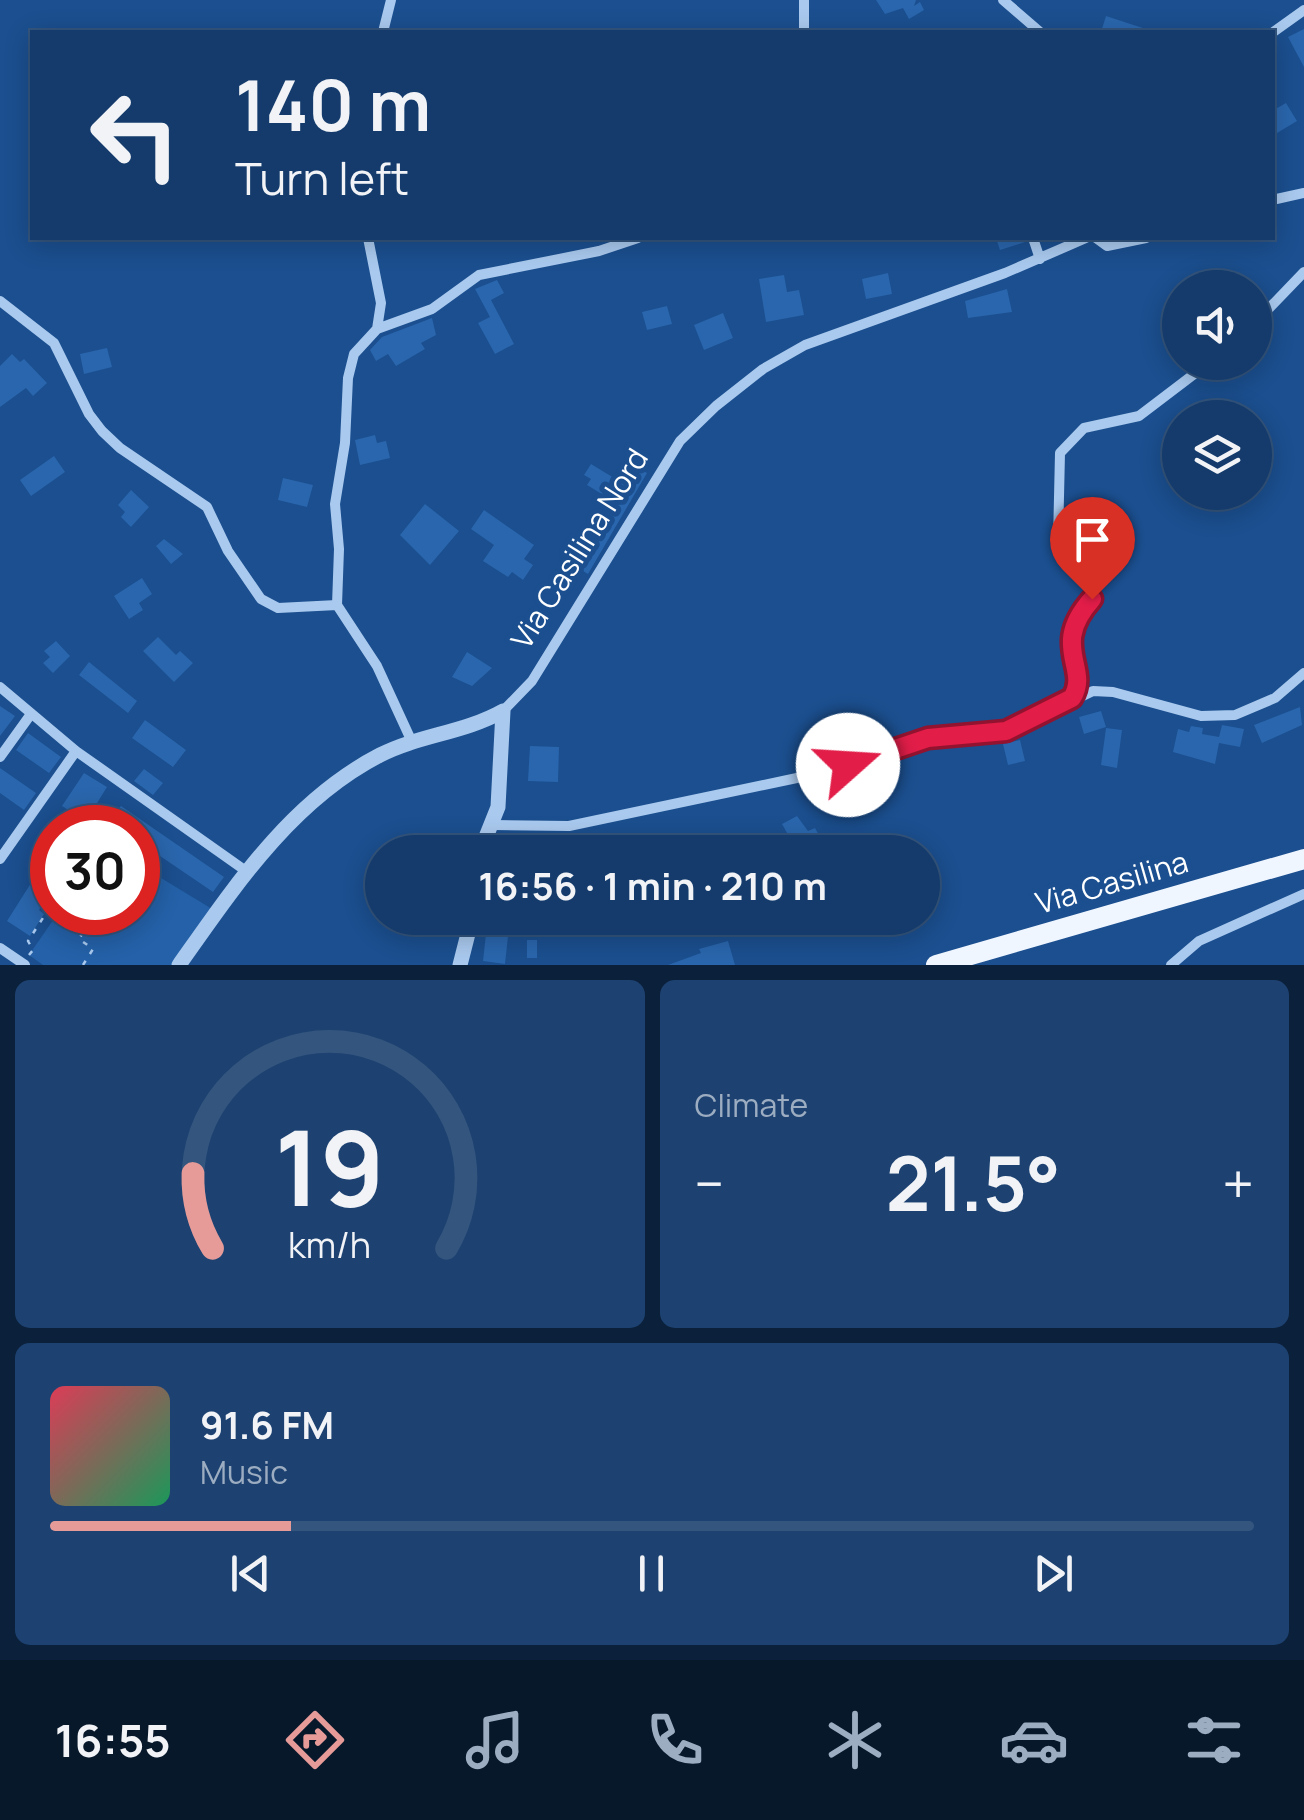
<!DOCTYPE html>
<meta charset="utf-8">
<style>
body{margin:0;font-family:Manrope,sans-serif;background:#1d4271;color:#f1f3f6;height:100vh;display:flex;flex-direction:column;font-size:38px;white-space:nowrap}
*{box-sizing:border-box;margin:0}
p{font-size:32px;color:#9dadc1}
.icon{flex:none;width:55px;height:55px;fill:none;stroke:currentColor;stroke-width:2;stroke-linecap:round;stroke-linejoin:round}
.map{position:relative;height:965px;overflow:hidden}
.side{display:flex;flex-direction:column;gap:15px;padding:15px;background:#0b203b;flex:1}
.side>*{flex:none}
.guide{position:absolute;left:30px;top:30px;width:1245px;height:210px;border-radius:0px;box-shadow:0 5px 25px #0003,0 0 0 2px #33557e;background:#143b6b;color:#f1f3f6;overflow:hidden}
.buttons{position:absolute;left:1162px;top:270px;display:grid;gap:20px}
.buttons a{display:grid;place-items:center;width:110px;height:110px;border-radius:50%;background:#143b6b;box-shadow:0 5px 25px #0003,0 0 0 2px #33557e;font-size:50px}
.speed{position:absolute;left:30px;top:805px;display:flex;gap:20px;font-size:50px;font-weight:700;text-align:center}
.speed>*{display:grid;place-content:center;width:130px;height:130px;border-radius:50%;background:#143b6b;box-shadow:0 5px 25px #0003,0 0 0 2px #33557e;line-height:1}
.speed .limit{border:15px solid #d22;background:#fff;color:#111}
.pin{position:absolute;display:grid;place-items:center;width:85px;height:85px;color:#fff;margin:-102px -42px;border-radius:50% 50% 50% 0;rotate:-45deg;box-shadow:0 0 10px #0007}
.pin .icon{rotate:45deg}
.me{position:absolute;width:110px;margin:-55px;rotate:71deg;stroke-linejoin:round;filter:drop-shadow(0 0 8px #0008)}
.turn{display:flex;align-items:center;gap:35px;height:210px;padding:0 40px;font-size:45px}
.turn .icon{width:130px;height:130px;stroke-width:2.5}
.turn b{display:block;font-size:70px;line-height:85px}
.big{font-size:75px;font-weight:700;line-height:1.1}
.side .widget{flex:1;display:flex;flex-direction:column;justify-content:center;gap:15px;min-width:0;padding:0 35px;border-radius:15px;background:#1d4271}
.side .dial{align-items:center;gap:0}
.dial svg{height:260px;overflow:visible;fill:none;stroke:#33557e;stroke-width:7;stroke-linecap:round;text-anchor:middle}
.dial text{fill:#f1f3f6;stroke:none}
.song{display:flex;align-items:center;gap:30px}
.cover{width:120px;height:120px;border-radius:15px;background:linear-gradient(135deg,hsl(350 70% 55%),hsl(150 70% 35%))}
.played{height:10px;border-radius:5px;background:linear-gradient(90deg,#e69b98 20%,#33557e 20%)}
.keys{display:flex;justify-content:space-around;direction:ltr}
.heat{display:flex;justify-content:space-between;align-items:center;font-size:55px;direction:ltr}
.side .tiles{flex:1;display:grid;gap:15px;grid-template-columns:1fr 1fr}
.widget:last-child{grid-column:span 2}
.trip{position:absolute;left:365px;top:835px;width:575px;height:100px;border-radius:50px;background:#143b6b;box-shadow:0 5px 25px #0003,0 0 0 2px #33557e;font-weight:700;line-height:100px;text-align:center}
.tabs{display:flex;height:160px;justify-content:space-around;align-items:center;background:#08182b;color:#9dadc1}
.tabs .icon{width:70px;height:70px}
.tabs .selected{color:#e69b98}
.tabs b{font-size:45px;color:#f1f3f6}
.map>svg:first-child{display:block}
</style>
<div class="map">
<svg width="1304" height="965" viewBox="0 0 1304 965">
<rect width="100%" height="100%" fill="#1b4f8f"/>
<path fill="#2461a8" d="M138 864 217 912 179 965H43L29 955 58 913 138 912Z"/>
<path fill="#2a66ad" d="M876 0H916L914 6 920 2 924 10 909 19 903 8 885 14Z
M1106 16 1152 31 1151 32H1101Z
M1304 29V67L1288 37Z
M1286 103 1297 121 1272 136V111Z
M996 238H1024L1025 242 1000 250Z
M888 273 892 294 866 299 862 279Z
M784 275 787 292 799 290 804 315 766 322 759 279Z
M497 280 504 293 491 300 514 344 495 354 478 323 490 317 475 289Z
M1007 289 1012 312 968 318 965 301Z
M667 306 672 324 647 330 642 312Z
M723 313 733 338 704 350 694 325Z
M432 318 436 335 421 343 425 349 396 366 388 354 376 361 370 350 382 337Z
M107 348 112 367 84 374 80 354Z
M12 354 20 362 24 359 47 383 33 396 26 388 0 407V366Z
M375 435 377 443 386 441 390 458 360 465 355 440Z
M54 456 65 472 31 496 20 480Z
M630 463 647 473 588 574 571 564 610 499 587 485 591 479 584 475 591 464 619 481Z
M283 478 313 485 307 507 278 500Z
M131 490 149 507 131 527 121 517 125 512 118 505Z
M425 504 459 531 430 565 400 535Z
M484 510 534 545 524 559 533 565 523 580 512 572 508 577 483 561 494 545 471 529Z
M164 539 183 554 171 564 156 546Z
M142 578 152 594 139 603 143 610 129 619 114 596Z
M158 637 176 655 180 651 193 663 174 682 143 651Z
M56 641 70 656 53 673 43 663 50 657 44 651Z
M467 652 492 668 472 686 452 677Z
M89 662 137 701 128 713 79 675Z
M0 706 15 716 0 736Z
M1300 707 1302 725 1262 743 1254 725Z
M1101 711 1106 727 1084 734 1079 717Z
M145 720 186 750 173 767 132 738Z
M1222 725 1244 729 1240 747 1219 743 1215 764 1173 752 1178 729 1189 732 1191 726 1203 728 1202 734 1219 737Z
M1106 728 1122 730 1117 768 1101 765Z
M28 733 61 757 49 773 16 750Z
M1020 740 1025 761 1008 765 1003 744Z
M530 746 559 747 558 782 528 781Z
M0 768 36 793 24 810 0 793Z
M144 769 163 783 153 795 134 781Z
M84 773 107 787 86 821 62 806Z
M121 806 224 877 213 892 138 841V828H117L107 821Z
M797 816 808 831 815 828 827 850 768 852 791 840 782 824Z
M667 834 670 852H647L645 837Z
M52 850V888L39 910 44 914 30 936 7 921Z
M487 925 509 927 505 964 483 961Z
M527 940H537V958H527Z
M728 941 735 965H668L701 953 699 949Z"/>
<g fill="none" stroke-linecap="round" stroke-linejoin="round">
<path stroke="#a9c9ee" stroke-width="2.5" stroke-dasharray="5 8" stroke-linecap="butt" d="M29 955 33 950 28 941 52 904
M83 965 93 949 79 939 96 912"/>
<path stroke="#a9c9ee" stroke-width="10" d="M1003 0 1040 32
M383 32 391 0
M804 32V0
M1272 33 1304 10
M1272 200 1304 193
M368 238 381 303 377 329 354 354 348 378 345 443 335 504 339 549 337 605 377 666 412 742
M1033 238 1040 259
M1096 238 1107 246 1146 238
M0 301 54 343 89 414 102 431 120 448 207 507 228 551 261 599 278 608 337 605
M1255 323 1304 272
M377 329 432 309 479 275 599 251 638 238
M0 687 76 751 246 871
M1072 698C1086 677 1066 666 1070 646 1075 617 1087 612 1096 588L1092 575 1058 541 1060 453 1084 428 1139 416 1210 362
M503 711 532 681 680 441 716 406 763 369 805 345 1005 273 1086 238
M0 757 31 714
M493 825 569 826 811 775 929 738 1012 730 1093 691 1113 692 1201 716 1235 715 1275 698 1304 673
M0 859 76 751
M0 948 25 965
M1171 965 1199 941 1304 894"/>
<path stroke="#a9c9ee" stroke-width="15" d="M179 965C235 886 291 801 380 755 419 735 464 733 503 711L498 807 480 852
M460 965 472 918"/>
<path stroke="#f0f6ff" stroke-width="20" d="M936 965 1304 859"/>
</g>
<g fill="none" stroke-linecap="round" stroke-linejoin="round">
<defs>
<path id="route" d="M848 765 928 738 1006 731 1072 698C1091 668 1049 647 1092 599"/>
</defs>
<use href="#route" stroke="#92132f" stroke-width="25"/>
<use href="#route" stroke="#e11d48" stroke-width="18"/>
</g>
<g text-anchor="middle" stroke-width="10" stroke-linejoin="round" paint-order="stroke">
<g font-size="30" fill="#fff" stroke="#1b4f8f">
<text transform="translate(580 549) rotate(-58)" y="10">Via Casilina Nord</text>
<text transform="translate(1112 883) rotate(-16)" y="10">Via Casilina</text>
</g>
</g>
</svg>
<div class="buttons">
<a><svg class="icon" aria-label="sound" viewBox="0 0 24 24"><path d="M4 9h4l5-4v14l-5-4H4zM17 9q2 3 0 6"/></svg></a>
<a><svg class="icon" aria-label="layers" viewBox="0 0 24 24"><path d="M12 4l9 5-9 5-9-5zM3 14l9 5 9-5"/></svg></a>
</div>
<div class="speed"><div class="limit">30</div></div>
<div class="pin" style="left:1092px;top:599px;background:#d93025"><svg class="icon" aria-label="arrive" viewBox="0 0 24 24"><path d="M6 21V4h12l-3 4 3 4H6"/></svg></div>
<svg class="me" style="left:848px;top:765px" viewBox="-20 -20 40 40"><circle r="19" fill="#fff"/><path d="M0-13L10 11 0 6-10 11z" fill="#e11d48"/></svg>
<div class="trip">16:56 · 1 min · 210 m</div>
<div class="guide">
<div class="turn"><svg class="icon" aria-label="left" viewBox="0 0 24 24"><path d="M17 20v-9H6M10 6l-5 5 5 5"/></svg><div><b>140 m</b>Turn left</div></div>
</div>
</div>
<section class="side">
<div class="tiles">
<div class="widget dial"><svg viewBox="0 0 100 80">
<path d="M14 69A42 42 0 1 1 86 69"/>
<path d="M14 69A42 42 0 0 1 8 46" stroke="#e69b98"/>
<text x="50" y="56" font-size="32" font-weight="700">19</text>
<text x="50" y="72" font-size="11">km/h</text>
</svg></div>
<div class="widget"><p>Climate</p>
<div class="heat"><a>−</a><b class="big">21.5°</b><a>+</a></div>
</div>
<div class="widget">
<div class="song"><i class="cover"></i><div><b>91.6 FM</b><p>Music</p></div></div>
<div class="played"></div>
<div class="keys"><svg class="icon" aria-label="previous" viewBox="0 0 24 24"><path d="M18 5L8 12l10 7zM5 5v14"/></svg><svg class="icon" aria-label="pause" viewBox="0 0 24 24"><path d="M8 5v14M16 5v14"/></svg><svg class="icon" aria-label="next" viewBox="0 0 24 24"><path d="M6 5l10 7-10 7zM19 5v14"/></svg></div>
</div>
</div>
</section>
<nav class="tabs">
<b>16:55</b>
<svg class="icon selected" aria-label="directions" viewBox="0 0 24 24"><path d="M12 3l9 9-9 9-9-9zM9 14v-3h6M13 9l2 2-2 2"/></svg>
<svg class="icon" aria-label="music" viewBox="0 0 24 24"><path d="M9 18V5l10-2v13"/><circle cx="6" cy="18" r="3"/><circle cx="16" cy="16" r="3"/></svg>
<svg class="icon" aria-label="phone" viewBox="0 0 24 24"><path d="M5 4h4l2 5-3 2q2 4 5 5l2-3 5 2v4C11 20 4 13 5 4z"/></svg>
<svg class="icon" aria-label="climate" viewBox="0 0 24 24"><path d="M12 3v18M4 7l16 10M4 17L20 7"/></svg>
<svg class="icon" aria-label="car" viewBox="0 0 24 24"><path d="M5 17H2v-5l4-1 3-4h7l3 4 3 1v5h-3M9 17h6M6 11h13"/><circle cx="7" cy="17" r="2"/><circle cx="17" cy="17" r="2"/></svg>
<svg class="icon" aria-label="filters" viewBox="0 0 24 24"><path d="M4 7h16M4 17h16"/><circle cx="9" cy="7" r="2"/><circle cx="15" cy="17" r="2"/></svg>
</nav>
